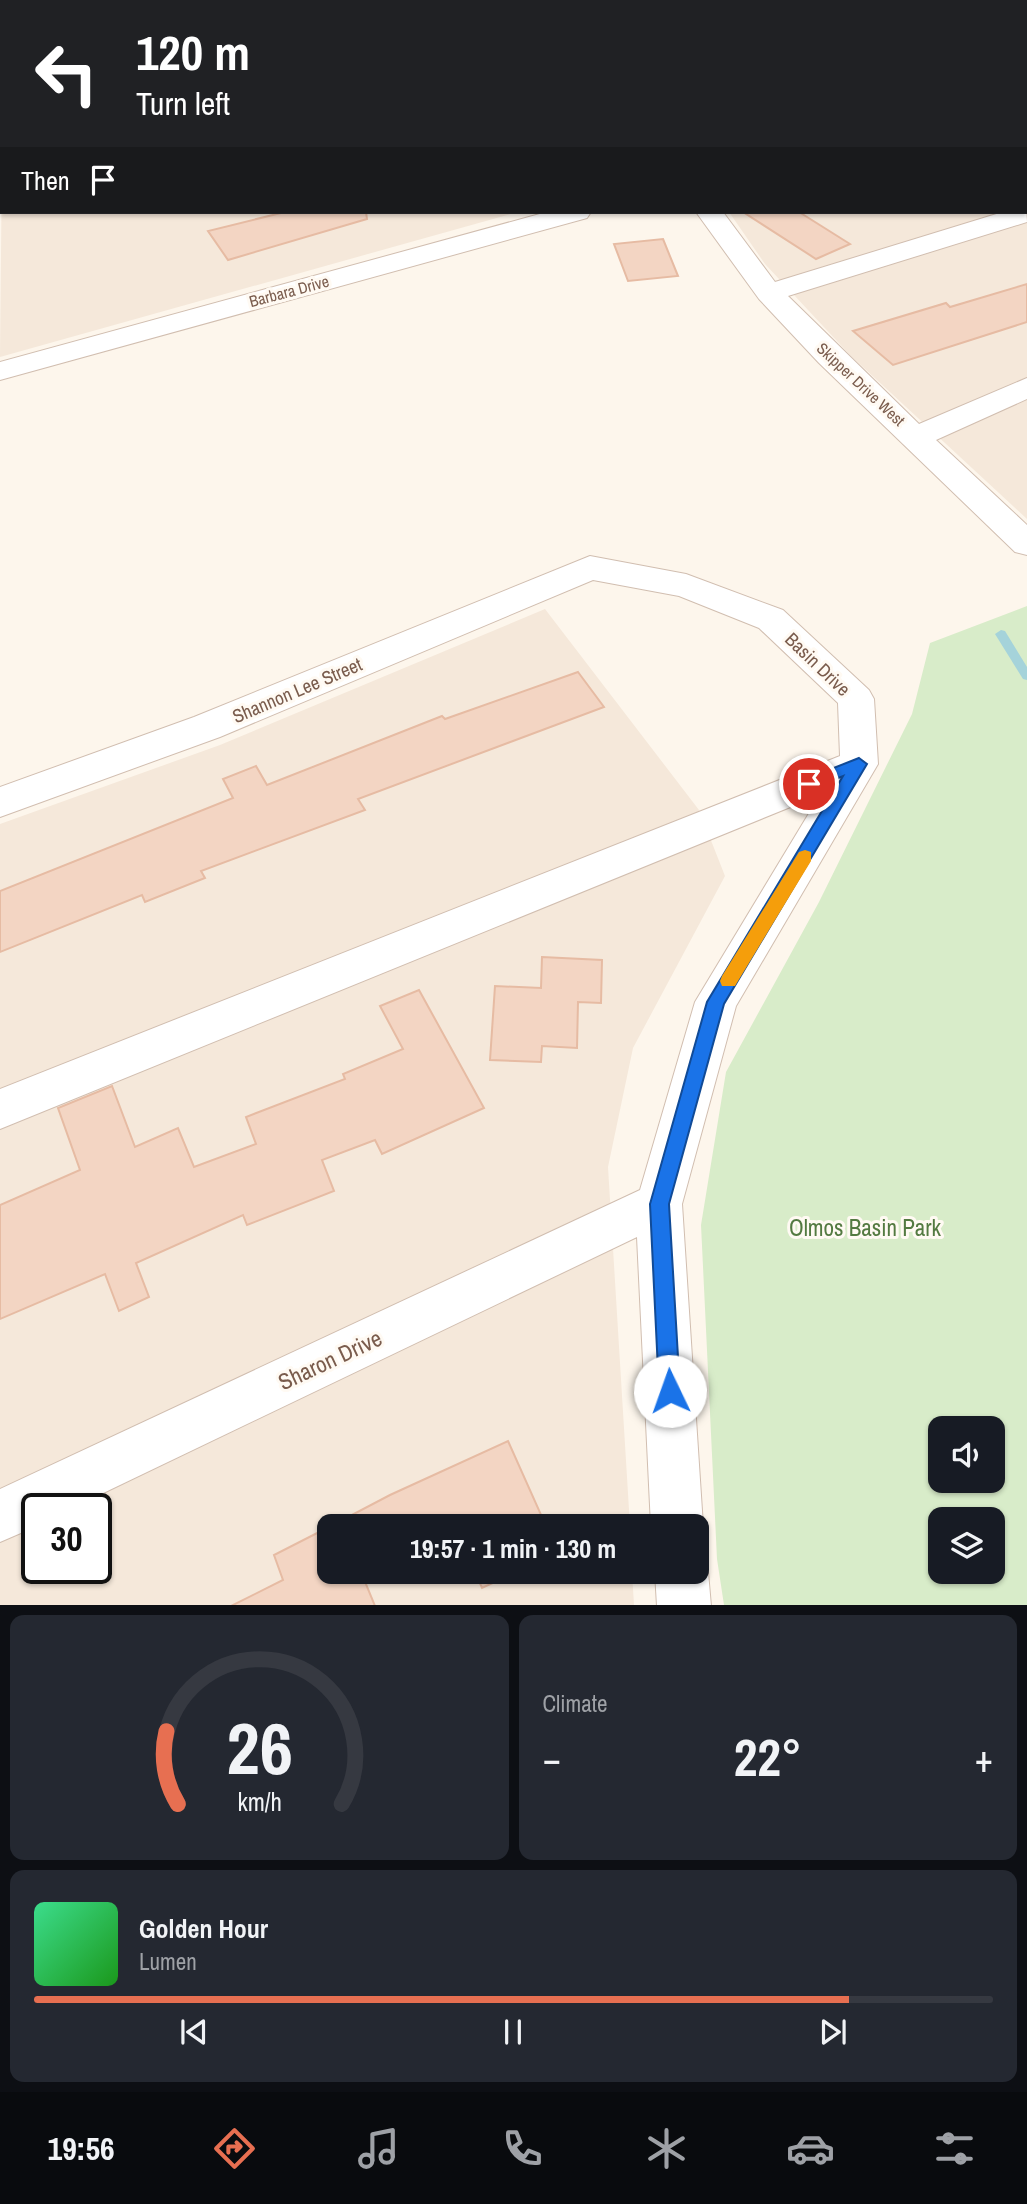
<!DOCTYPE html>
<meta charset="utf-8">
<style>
body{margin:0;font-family:"Archivo Narrow",sans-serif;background:#242831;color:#f1f3f6;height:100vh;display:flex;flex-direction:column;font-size:26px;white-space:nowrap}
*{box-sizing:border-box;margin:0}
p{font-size:23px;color:#9ea1a6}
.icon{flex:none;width:38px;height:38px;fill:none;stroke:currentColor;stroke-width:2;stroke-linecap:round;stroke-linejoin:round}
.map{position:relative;height:1605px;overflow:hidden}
.details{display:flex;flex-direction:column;gap:10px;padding:10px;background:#0d0f14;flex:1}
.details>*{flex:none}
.top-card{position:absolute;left:0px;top:0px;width:1027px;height:214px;box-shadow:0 2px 5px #0004;background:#202124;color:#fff;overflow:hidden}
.controls{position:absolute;left:928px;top:1416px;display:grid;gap:14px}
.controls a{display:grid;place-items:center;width:77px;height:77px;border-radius:14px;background:#171b24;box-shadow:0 2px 5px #0004;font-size:35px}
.speed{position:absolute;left:21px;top:1493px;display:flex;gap:14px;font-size:35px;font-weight:700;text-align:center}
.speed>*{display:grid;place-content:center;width:91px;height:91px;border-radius:50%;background:#171b24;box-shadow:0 2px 5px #0004;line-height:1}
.speed .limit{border:4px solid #111;border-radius:10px;background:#fff;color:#111}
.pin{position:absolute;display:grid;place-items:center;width:60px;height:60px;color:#fff;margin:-30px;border:4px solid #fff;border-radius:50%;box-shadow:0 2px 7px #0007}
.me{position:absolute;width:77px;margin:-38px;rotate:357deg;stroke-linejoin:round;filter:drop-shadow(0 0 5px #0008)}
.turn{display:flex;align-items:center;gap:24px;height:147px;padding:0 21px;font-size:32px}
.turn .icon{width:91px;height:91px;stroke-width:2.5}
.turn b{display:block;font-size:49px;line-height:60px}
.then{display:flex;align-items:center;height:66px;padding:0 21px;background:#0003;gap:14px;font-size:26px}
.big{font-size:52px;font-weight:700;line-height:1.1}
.details .tile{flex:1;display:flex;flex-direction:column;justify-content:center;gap:10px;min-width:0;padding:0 24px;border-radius:14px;background:#242831}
.details .dial{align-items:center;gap:0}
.dial svg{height:182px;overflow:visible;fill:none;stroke:#363941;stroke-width:7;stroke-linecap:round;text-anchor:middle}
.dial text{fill:#f1f3f6;stroke:none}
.song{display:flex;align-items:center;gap:21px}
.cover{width:84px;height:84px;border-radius:10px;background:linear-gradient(135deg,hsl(150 70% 55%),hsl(120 70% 35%))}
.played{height:7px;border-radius:4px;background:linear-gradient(90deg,#e76f51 85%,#363941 85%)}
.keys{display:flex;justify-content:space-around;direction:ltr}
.heat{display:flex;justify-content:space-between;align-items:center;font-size:38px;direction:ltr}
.details .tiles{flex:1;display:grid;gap:10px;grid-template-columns:1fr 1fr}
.tile:last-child{grid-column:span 2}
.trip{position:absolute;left:317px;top:1514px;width:392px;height:70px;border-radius:14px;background:#171b24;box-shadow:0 2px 5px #0004;font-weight:700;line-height:70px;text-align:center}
.tabs{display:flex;height:112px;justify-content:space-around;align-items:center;background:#090b0e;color:#9ea1a6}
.tabs .icon{width:49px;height:49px}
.tabs .current{color:#e76f51}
.tabs b{font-size:32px;color:#f1f3f6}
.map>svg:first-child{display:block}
</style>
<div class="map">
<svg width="1027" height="1606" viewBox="0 0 1027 1606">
<rect width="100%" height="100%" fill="#fdf6ec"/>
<path fill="#f5e8da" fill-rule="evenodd" d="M0 0H535L2 2 0 125Z
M644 0H1027V519L851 356 765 264 729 212H1026V2H636Z
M2 152V212H518L0 357Z
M545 609 699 810 725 876 633 1048 608 1167 630 1526H329V1572H632L634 1605 0 1606V824L220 745ZM37 1508H96V1568H37Z"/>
<path fill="#d8ecc9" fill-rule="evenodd" d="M1027 606V1605H724L717 1559 701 1225 726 1072 819 902 912 714 930 643ZM940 1428H992V1480H940ZM940 1519H992V1572H940Z"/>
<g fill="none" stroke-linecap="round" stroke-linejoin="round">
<path fill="#a5d3da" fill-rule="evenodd" d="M1001 630 1005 631 1027 667V680L1023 679 995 634Z"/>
</g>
<path fill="#f3d5c3" stroke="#e6bba3" stroke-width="2" d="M285 212H366L367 219 228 260 208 231Z
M743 212H799L850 244 816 259Z
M663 239 678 276 628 281 614 244Z
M1027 284V322L893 365 853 331 946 303 950 307Z
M578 672 604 707 358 799 365 810 201 871 205 878 145 902 142 895 0 952V891L233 798 223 779 256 766 267 785 442 716 445 719Z
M542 957 602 960 601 1003 578 1002 577 1048 542 1046 541 1062 490 1060 495 986 541 988Z
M419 990 484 1108 382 1154 375 1140 322 1160 334 1191 247 1225 243 1215 136 1263 149 1297 119 1311 105 1274 0 1319V1205L80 1170 58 1108 112 1086 135 1147 178 1128 194 1167 256 1144 246 1117 345 1079 343 1074 403 1049 380 1006Z
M508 1441 546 1526H331L390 1495Z
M329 1527V1572H361L375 1606H231L283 1580 274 1555Z
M475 1572H517L482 1588Z"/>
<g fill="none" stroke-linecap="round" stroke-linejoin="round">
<defs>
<path id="minor" d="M566 0H597L565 2Z
M960 0H989L959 2Z
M1026 85H1027V99H1026Z
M2 131V147L0 148V132Z
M1026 205 1027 222 788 296 919 424 1027 378V399L936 440 1027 525V555L1015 552 819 363 759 299 696 212H723L775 282 1003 212H1026Z
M547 212H591L587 218 0 380V362Z
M590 556 686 574 783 610 869 690 874 699 878 764 736 1006 682 1204 703 1526 696 1542V1526H651L637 1237 72 1508H37V1526L0 1542V1489L640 1190 695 1002 820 795 0 1129V1089L840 756 838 703 759 628 679 596 593 580 220 737 0 817V787L194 717Z
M696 1552 708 1572 711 1606H657L655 1572H696Z"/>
</defs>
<use href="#minor" stroke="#d1beb0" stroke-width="2"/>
<use href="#minor" fill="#fff" fill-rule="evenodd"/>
</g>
<path fill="#1a73e8" stroke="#114b97" stroke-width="2" d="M859 758 867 764 724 1004 669 1204 680 1391 677 1398 670 1401 662 1398 659 1391 650 1204 707 1002 843 776 809 790 801 784 803 780Z"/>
<path fill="#f59e0b" d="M805 850 811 852V861L735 986H722L720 981 722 976 799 852Z"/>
<g text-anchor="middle" stroke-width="6" stroke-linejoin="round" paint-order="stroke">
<g font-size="16" fill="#7a5c4d" stroke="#fffaf3">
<text transform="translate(289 291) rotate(-15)" y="6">Barbara Drive</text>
<text transform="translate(861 384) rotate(43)" y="6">Skipper Drive West</text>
</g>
<g font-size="19" fill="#7a5c4d" stroke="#fffaf3">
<text transform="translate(818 664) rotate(44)" y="7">Basin Drive</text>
<text transform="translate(297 690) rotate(-23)" y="7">Shannon Lee Street</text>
</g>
<g font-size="23" fill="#537a41" stroke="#fffaf3">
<text x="865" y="1236">Olmos Basin Park</text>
</g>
<g font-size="23" fill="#7a5c4d" stroke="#fffaf3">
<text transform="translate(330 1360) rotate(-25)" y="8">Sharon Drive</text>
</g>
</g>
</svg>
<div class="controls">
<a><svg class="icon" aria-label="sound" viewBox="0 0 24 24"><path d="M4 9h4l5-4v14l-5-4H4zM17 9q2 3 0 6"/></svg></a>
<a><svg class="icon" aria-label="layers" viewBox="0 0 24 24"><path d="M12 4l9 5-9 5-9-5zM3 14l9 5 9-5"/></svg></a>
</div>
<div class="speed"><div class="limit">30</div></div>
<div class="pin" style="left:809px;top:784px;background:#d93025"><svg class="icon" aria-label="arrive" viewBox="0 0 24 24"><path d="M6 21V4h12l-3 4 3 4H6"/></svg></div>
<svg class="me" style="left:670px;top:1391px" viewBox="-20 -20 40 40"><circle r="19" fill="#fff"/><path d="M0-13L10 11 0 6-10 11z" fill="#1a73e8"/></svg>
<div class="trip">19:57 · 1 min · 130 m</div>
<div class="top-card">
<div class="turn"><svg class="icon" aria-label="left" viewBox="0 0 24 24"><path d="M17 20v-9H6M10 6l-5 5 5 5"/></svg><div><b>120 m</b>Turn left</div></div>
<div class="then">Then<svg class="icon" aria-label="arrive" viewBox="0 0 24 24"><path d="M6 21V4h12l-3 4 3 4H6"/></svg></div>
</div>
</div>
<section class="details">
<div class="tiles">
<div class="tile dial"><svg viewBox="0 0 100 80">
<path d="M14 69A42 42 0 1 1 86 69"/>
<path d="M14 69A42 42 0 0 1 9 37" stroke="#e76f51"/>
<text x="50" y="56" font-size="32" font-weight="700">26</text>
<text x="50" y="72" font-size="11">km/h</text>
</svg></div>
<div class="tile"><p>Climate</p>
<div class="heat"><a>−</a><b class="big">22°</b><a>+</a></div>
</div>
<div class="tile">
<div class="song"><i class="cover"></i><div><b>Golden Hour</b><p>Lumen</p></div></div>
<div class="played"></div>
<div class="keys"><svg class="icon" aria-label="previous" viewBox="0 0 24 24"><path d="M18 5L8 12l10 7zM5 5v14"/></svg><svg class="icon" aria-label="pause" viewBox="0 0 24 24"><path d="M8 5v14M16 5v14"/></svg><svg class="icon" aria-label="next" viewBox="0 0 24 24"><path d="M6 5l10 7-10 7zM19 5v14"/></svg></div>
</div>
</div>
</section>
<nav class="tabs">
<b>19:56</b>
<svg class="icon current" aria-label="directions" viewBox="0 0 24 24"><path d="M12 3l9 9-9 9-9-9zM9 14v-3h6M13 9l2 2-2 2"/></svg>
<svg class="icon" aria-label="music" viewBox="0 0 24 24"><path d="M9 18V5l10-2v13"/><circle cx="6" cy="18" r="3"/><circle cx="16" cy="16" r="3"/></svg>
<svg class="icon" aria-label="phone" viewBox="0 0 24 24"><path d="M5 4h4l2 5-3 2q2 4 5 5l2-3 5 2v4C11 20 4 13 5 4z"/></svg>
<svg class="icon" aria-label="climate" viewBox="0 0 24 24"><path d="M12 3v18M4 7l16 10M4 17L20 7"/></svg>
<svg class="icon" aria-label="car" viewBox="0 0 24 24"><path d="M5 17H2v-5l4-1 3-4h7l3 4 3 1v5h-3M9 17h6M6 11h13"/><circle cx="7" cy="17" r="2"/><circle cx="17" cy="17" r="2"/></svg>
<svg class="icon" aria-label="filters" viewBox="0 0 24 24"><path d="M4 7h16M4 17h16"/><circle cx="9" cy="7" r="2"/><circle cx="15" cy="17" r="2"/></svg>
</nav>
